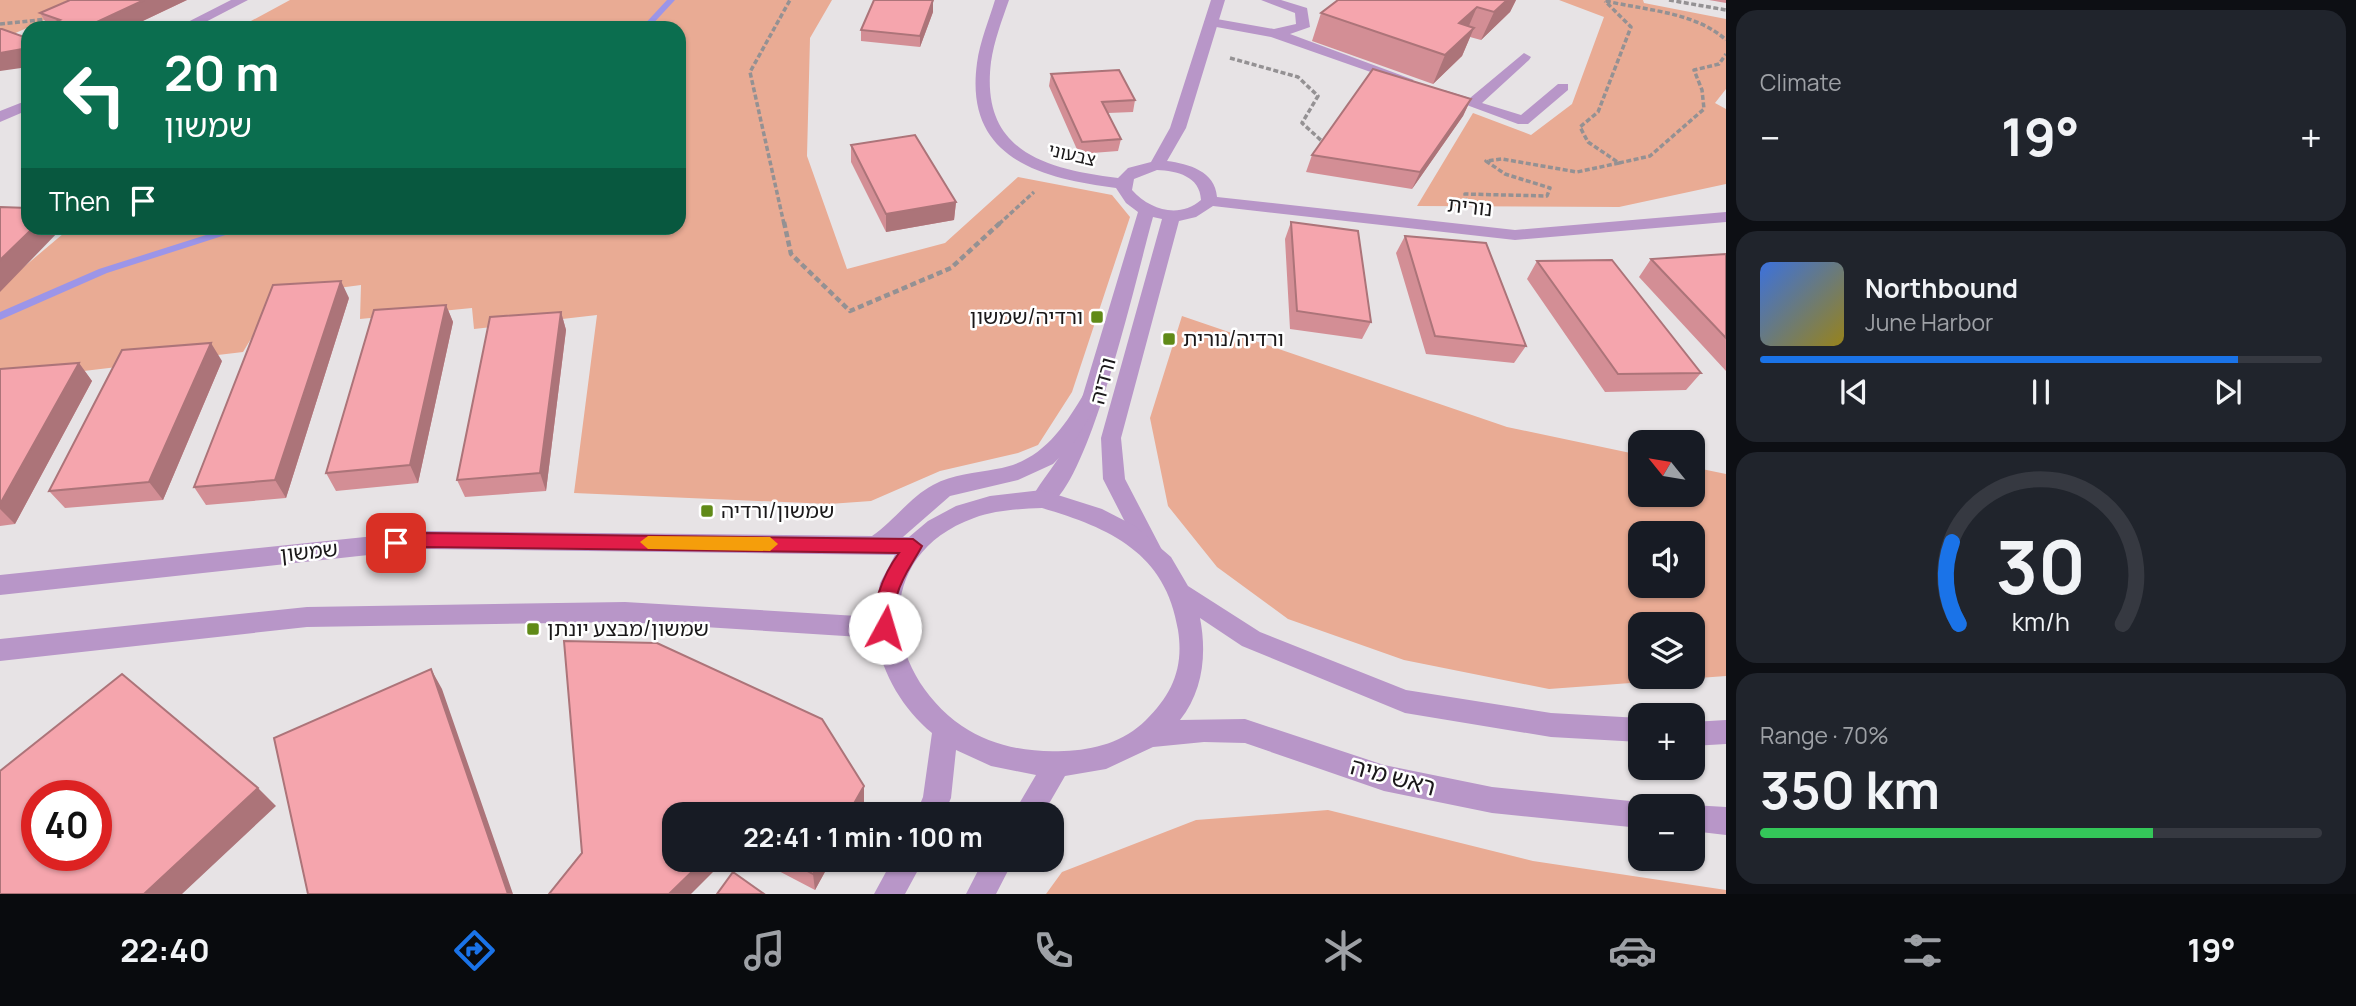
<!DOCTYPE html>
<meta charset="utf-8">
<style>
body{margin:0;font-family:Manrope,"Noto Sans Hebrew",sans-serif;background:#20242c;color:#f1f3f6;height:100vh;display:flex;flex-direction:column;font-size:26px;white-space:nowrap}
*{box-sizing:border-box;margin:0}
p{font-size:23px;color:#9ea1a6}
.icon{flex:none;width:38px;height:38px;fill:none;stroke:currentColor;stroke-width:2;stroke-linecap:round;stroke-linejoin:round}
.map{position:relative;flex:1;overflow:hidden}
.details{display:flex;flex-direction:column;gap:10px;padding:10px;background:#0d0f14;width:630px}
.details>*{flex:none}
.guide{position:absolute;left:21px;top:21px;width:665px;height:214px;border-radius:21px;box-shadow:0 2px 5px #0004;background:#0b6e4f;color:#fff;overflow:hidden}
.needle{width:46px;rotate:300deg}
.fabs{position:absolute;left:1628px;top:430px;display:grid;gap:14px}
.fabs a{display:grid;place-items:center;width:77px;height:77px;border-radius:14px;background:#171b24;box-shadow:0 2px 5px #0004;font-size:35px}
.speed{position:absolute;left:21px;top:780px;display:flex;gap:14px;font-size:35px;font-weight:700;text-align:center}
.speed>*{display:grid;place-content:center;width:91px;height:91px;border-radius:50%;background:#171b24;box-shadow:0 2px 5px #0004;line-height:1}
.speed .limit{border:10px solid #d22;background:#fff;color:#111}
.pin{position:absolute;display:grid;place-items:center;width:60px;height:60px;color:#fff;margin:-30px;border-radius:14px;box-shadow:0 4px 10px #0006}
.me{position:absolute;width:77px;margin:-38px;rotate:6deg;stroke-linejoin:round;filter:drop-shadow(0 0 5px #0008)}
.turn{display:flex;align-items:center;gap:24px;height:147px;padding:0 28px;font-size:32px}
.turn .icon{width:91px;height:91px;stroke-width:2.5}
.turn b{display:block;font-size:49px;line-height:60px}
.then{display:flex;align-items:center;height:66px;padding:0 28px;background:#0003;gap:14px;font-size:26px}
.big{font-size:52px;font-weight:700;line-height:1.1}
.details .widget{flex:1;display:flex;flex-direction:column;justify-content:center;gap:10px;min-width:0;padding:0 24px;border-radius:21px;background:#20242c}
.details .dial{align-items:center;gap:0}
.dial svg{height:182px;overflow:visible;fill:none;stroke:#363941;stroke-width:7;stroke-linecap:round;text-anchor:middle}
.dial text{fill:#f1f3f6;stroke:none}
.song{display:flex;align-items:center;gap:21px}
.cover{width:84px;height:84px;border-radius:10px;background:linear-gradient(135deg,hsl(220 70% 55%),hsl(50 70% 35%))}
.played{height:7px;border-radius:4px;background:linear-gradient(90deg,#1a73e8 85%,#363941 85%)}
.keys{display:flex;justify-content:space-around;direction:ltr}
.heat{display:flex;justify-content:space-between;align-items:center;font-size:38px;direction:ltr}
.charge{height:10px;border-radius:5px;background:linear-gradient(90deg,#34c759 70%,#363941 0)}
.trip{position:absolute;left:662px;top:802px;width:402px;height:70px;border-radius:21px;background:#171b24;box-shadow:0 2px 5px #0004;font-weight:700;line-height:70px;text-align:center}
.dock{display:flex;height:112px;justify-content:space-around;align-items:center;background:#090b0e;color:#9ea1a6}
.dock .icon{width:49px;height:49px}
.dock .on{color:#1a73e8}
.dock b{font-size:32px;color:#f1f3f6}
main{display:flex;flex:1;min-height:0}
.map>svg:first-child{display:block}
</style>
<main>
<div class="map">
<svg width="1726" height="894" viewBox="0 0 1726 894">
<rect width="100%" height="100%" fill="#e7e3e5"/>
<path fill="#e9ab94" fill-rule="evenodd" d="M0 0H89L0 40Z
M290 0H832L810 38 807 156 847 269 945 243 1018 177 1112 195 1130 217 1072 392 1038 445 1018 453 940 471 871 501 829 504 574 493 597 315 474 329 472 308 360 319 361 285 277 296 243 352 0 381V287L70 228H679V28H238Z
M1559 0H1643L1644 3 1726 19V89L1715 103 1726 109V184L1619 207 1417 206 1473 113 1531 135 1572 104 1604 17Z
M1182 316 1507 427 1640 455V495H1692V467L1726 474V676L1549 689 1404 660 1288 619 1217 567 1168 506 1150 418ZM1640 534H1692V586H1640ZM1640 625H1692V677H1640Z
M1328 810 1533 861 1726 890V894H1046L1062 872 1196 820Z"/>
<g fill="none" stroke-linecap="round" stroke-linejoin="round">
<path fill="#9c95e8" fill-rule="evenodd" d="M667 0H675L649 28H641Z
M228 228H242L241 230 107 273 0 320V312L99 269Z"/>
<path stroke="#949193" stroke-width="3.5" stroke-dasharray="5 2.5" stroke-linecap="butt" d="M1669 0 1726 10
M1606 1C1644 10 1696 12 1726 40
M0 24 48 19
M1230 58 1298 77 1318 96 1302 123 1324 143
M1619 163 1650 156 1704 109 1702 90 1694 70 1719 64 1726 54
M1466 203 1465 194 1547 196 1550 188 1505 174 1486 161 1502 159 1577 172 1619 163 1588 142 1580 127 1598 112 1631 27 1605 1
M784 224 750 72 790 0
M999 224 1034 192"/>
<path stroke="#949193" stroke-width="4.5" stroke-dasharray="6 3.5" stroke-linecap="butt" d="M784 222 791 254 850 311 951 268 1001 222"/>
<path fill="#b896c8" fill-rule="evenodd" d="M1261 0H1281L1307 8 1310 27 1290 34 1414 80 1407 84 1402 83 1271 37 1211 26 1204 22 1211 18 1274 29 1296 24 1295 13Z
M1524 53 1531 57 1529 60 1482 103 1521 115 1558 84H1568V90L1528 124H1518L1437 94 1444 90 1470 98Z"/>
<path fill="#b896c8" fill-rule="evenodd" d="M231 0H248L194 28H176Z
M995 0H1009C1002 20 994 41 991 62 980 151 1044 169 1118 178L1128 168 1151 162 1170 128 1211 0H1225L1186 128 1167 161C1189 164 1215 171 1217 197L1515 230 1726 212V222L1515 240 1213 206 1196 217 1179 221 1121 438 1125 479 1163 552 1160 559 1152 561 1144 559 1103 479 1101 438 1162 219 1153 217C1137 274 1092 476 1050 505 1045 508 1039 507 1034 505L1031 499C1042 479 1058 462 1069 441L1138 212 1126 203 1116 188C1039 178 964 158 977 63 980 41 989 20 995 0ZM1157 170C1177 171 1200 176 1201 200 1179 219 1150 210 1132 190L1134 179Z
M28 100V110L0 122V111Z"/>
<path fill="#b896c8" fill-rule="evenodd" d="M1092 390 1102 397 1073 444 1053 464 1018 480 950 496 903 537H909L928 521 956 506 990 496 1042 490 1102 509 1135 526 1171 557 1188 586 1260 632 1406 690 1551 713 1640 718V742L1551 737 1405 713 1242 646 1200 618C1207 654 1203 691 1180 720L1245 719 1384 765 1492 787 1640 802 1650 807H1640V828L1492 813 1384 791 1245 743 1204 742 1153 747 1106 769 1065 776 1043 814H1013L1036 775 991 766 956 750 951 798 944 814H916L923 797 932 733C903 709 883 675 876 638L625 622 307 627 0 661V639L307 607 625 602 874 617 880 583 895 555 423 549 0 595V575L423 531 872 536C894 521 910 497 933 485 953 474 975 473 996 469 1041 462 1063 429 1085 392ZM1042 508C1110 528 1166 553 1178 630 1184 668 1172 694 1146 720 1124 742 1094 750 1064 751 1029 753 991 746 962 726 882 670 871 555 974 518 996 510 1019 509 1042 508Z
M1726 720V744L1692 746V722Z
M1692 805 1726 807V835L1692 831V807H1687Z
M893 859H924L905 894H874Z
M984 859H1014L996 894H966Z"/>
</g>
<path fill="#d38e95" d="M187 0 128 28H43L48 26 40 13Z
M1338 0H1516L1510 12 1481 40 1470 37 1462 56 1433 84 1312 41 1321 13Z
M1709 0H1726V3Z
M933 12 920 47 861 41V30Z
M1051 74 1135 100 1133 112 1108 113 1121 139 1118 151 1079 154 1049 86Z
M1471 99 1463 116 1412 189 1306 172 1312 155Z
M851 145 956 202 954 220 886 232 851 162Z
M1291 222 1371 322 1362 339 1290 329 1285 239Z
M1405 236 1526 346 1514 363 1426 354 1396 253Z
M1726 254V371L1639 277 1651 259Z
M1537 261 1701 373 1686 390 1605 392 1527 279Z
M349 298 286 498 206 505 194 487Z
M446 305 453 322 418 483 336 491 326 473Z
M561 312 566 330 546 491 465 497 457 480Z
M222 361 163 500 65 508 49 491Z
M79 363 92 381 15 524 0 526V369Z
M756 859H832L815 890Z"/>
<path fill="#ac7479" d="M144 0H187L128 28H84Z
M933 0V12L920 47V36Z
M1507 0H1516L1510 12 1481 40 1494 12Z
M1477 7 1465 35 1459 23Z
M1474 28 1462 56 1433 84 1445 55Z
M28 48V67L0 71V53Z
M1471 99 1463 116 1412 189 1420 172Z
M956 202 954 220 886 232V214Z
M33 228H62L0 292V260Z
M341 281 349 298 286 498 275 480Z
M446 305 453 322 418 483 410 465Z
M561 312 566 330 546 491 540 473Z
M211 343 222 361 163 500 149 482Z
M79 363 92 381 15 524 0 509V504Z
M431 669 442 689 513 894H508Z
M864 786V804L858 814H848Z
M258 788 276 806 182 894H144Z
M705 859H726L691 894H669Z
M822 859H832L815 890 813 874Z"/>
<path fill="#f5a5ad" stroke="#ac7479" stroke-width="2" fill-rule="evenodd" d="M70 0H144L84 28H43L60 20 40 13Z
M874 0H933L920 36 861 30Z
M1338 0H1507L1494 12 1477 7 1459 23 1474 28 1445 55 1321 13Z
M0 29H2L24 37 28 35V48L0 53Z
M1373 69 1471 99 1420 172 1312 155Z
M1119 70 1135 100 1102 102 1121 139 1082 142 1051 74Z
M915 135 956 202 886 214 851 145Z
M0 207 28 208V228H33L0 260Z
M1291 222 1358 231 1371 322 1297 311Z
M1405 236 1486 243 1526 346 1435 336Z
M1726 254V338L1651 259Z
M1612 260 1701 373 1618 374 1537 261Z
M341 281 275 480 194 487 273 285Z
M446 305 410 465 326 473 374 310Z
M561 312 540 473 457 480 490 317Z
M211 343 149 482 49 491 122 350Z
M79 363 0 504V369Z
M564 641 657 643 822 719 864 786 848 814H674V859H705L669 894H549L582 853Z
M431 669 508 894H308L274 738Z
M122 674 258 788 144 894H0V771ZM37 796H96V856H37Z
M784 859H822L813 874Z
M733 872 764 894H717Z"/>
<path fill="#e11d48" stroke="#92132f" stroke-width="2" d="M423 533 913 539 922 546C913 563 902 576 897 595 894 608 897 622 891 634H878C867 610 885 572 899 553L423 547 396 550 388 543 396 536Z"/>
<path fill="#f59e0b" d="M648 536 770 537 778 544 770 551 648 549 640 542Z"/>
<g fill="#608a18" stroke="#fff" stroke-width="2.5">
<rect x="1090" y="310" width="14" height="14" rx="3.5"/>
<rect x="1162" y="332" width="14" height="14" rx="3.5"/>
<rect x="700" y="504" width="14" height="14" rx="3.5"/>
<rect x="526" y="622" width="14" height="14" rx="3.5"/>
</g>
<g text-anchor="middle" stroke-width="5" stroke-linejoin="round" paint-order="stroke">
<g font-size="18" fill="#1a1819" stroke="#fff">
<text transform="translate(1072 155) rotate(13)" y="6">צבעוני</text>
</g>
<g font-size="21" fill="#1a1819" stroke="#fff">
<text transform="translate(1470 207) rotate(6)" y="7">נורית</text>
<text transform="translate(1103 381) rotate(-75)" y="7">ורדיה</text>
<text transform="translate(309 552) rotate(-6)" y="7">שמשון</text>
</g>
<g font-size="21" fill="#1a1819" stroke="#fff" text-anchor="start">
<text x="1083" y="324" text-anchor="end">ורדיה/שמשון</text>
<text x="1183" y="346">ורדיה/נורית</text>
<text x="721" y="518">שמשון/ורדיה</text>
<text x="547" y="636">שמשון/מבצע יונתן</text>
</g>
<g font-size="24" fill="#1a1819" stroke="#fff">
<text transform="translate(1393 777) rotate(15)" y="8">ראש מיה</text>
</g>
</g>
</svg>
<div class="fabs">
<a><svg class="needle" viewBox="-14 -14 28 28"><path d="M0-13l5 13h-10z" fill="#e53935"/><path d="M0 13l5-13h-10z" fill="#9ea1a6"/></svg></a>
<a><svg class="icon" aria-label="sound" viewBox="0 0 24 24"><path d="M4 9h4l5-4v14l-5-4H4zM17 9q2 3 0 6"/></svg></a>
<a><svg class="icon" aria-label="layers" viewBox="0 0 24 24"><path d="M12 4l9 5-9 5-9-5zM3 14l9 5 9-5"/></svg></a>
<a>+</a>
<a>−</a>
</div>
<div class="speed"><div class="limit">40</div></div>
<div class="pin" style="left:396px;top:543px;background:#d93025"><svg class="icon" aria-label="arrive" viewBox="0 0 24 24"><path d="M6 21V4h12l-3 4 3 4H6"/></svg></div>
<svg class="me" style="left:885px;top:628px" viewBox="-20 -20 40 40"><circle r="19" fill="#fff"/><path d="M0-13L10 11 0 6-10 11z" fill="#e11d48"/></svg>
<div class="trip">22:41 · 1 min · 100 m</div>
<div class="guide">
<div class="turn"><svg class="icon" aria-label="left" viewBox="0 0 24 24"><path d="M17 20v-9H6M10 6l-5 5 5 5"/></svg><div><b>20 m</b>שמשון</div></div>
<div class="then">Then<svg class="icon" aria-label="arrive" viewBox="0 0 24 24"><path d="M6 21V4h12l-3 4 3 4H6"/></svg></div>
</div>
</div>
<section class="details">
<div class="widget"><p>Climate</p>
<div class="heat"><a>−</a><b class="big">19°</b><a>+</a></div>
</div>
<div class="widget">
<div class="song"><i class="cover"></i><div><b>Northbound</b><p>June Harbor</p></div></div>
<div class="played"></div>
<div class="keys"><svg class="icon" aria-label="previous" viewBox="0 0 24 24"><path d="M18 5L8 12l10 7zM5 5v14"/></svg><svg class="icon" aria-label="pause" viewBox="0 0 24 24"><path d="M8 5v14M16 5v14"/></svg><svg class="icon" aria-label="next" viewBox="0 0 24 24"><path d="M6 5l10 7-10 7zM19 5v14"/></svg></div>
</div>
<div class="widget dial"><svg viewBox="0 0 100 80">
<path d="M14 69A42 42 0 1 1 86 69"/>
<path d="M14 69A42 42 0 0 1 11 33" stroke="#1a73e8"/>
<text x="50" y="56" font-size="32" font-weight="700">30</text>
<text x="50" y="72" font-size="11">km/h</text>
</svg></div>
<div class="widget"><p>Range · 70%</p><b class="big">350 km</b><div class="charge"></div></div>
</section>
</main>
<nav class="dock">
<b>22:40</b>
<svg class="icon on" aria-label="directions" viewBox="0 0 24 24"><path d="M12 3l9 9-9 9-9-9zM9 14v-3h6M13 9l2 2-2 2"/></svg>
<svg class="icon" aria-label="music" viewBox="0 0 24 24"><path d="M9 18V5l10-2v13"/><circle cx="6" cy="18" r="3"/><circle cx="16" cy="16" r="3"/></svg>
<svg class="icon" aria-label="phone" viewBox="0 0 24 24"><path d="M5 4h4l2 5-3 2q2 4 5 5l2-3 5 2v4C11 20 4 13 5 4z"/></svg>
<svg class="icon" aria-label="climate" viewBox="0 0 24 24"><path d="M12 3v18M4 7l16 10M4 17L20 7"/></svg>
<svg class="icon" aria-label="car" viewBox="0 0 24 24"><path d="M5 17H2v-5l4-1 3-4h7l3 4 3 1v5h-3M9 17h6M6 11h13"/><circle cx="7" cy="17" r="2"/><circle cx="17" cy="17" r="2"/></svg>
<svg class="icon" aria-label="filters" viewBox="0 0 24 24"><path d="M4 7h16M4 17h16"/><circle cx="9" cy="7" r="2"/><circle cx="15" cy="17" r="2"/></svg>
<b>19°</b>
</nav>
